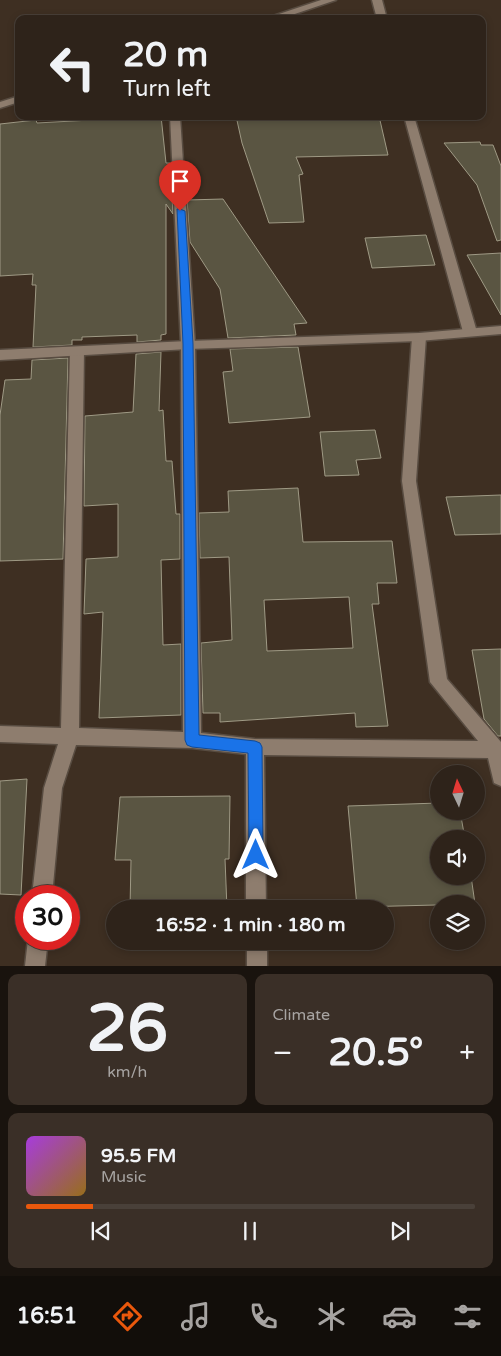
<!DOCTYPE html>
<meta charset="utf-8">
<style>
body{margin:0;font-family:"Varela Round",sans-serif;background:#3a2f27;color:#f1f3f6;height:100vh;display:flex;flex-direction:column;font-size:19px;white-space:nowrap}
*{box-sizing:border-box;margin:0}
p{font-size:16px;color:#a7a4a2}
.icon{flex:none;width:28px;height:28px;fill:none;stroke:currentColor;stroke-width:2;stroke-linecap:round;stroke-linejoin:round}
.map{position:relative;height:966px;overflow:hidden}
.drawer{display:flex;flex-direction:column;gap:8px;padding:8px;background:#19130e;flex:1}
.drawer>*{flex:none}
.guide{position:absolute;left:15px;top:15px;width:471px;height:105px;border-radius:10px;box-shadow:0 2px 8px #0003,0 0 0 1px #494039;background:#2e231a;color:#f1f3f6;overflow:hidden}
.needle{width:32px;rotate:356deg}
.fabs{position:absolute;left:430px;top:765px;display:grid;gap:10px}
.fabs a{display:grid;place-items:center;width:55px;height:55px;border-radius:50%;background:#2e231a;box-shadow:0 2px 8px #0003,0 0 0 1px #494039;font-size:25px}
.speed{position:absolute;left:15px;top:885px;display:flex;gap:10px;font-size:25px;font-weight:700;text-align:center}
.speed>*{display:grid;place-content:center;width:65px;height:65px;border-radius:50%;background:#2e231a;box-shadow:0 2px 8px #0003,0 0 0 1px #494039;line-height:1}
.speed .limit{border:8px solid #d22;background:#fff;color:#111}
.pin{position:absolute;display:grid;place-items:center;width:42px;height:42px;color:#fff;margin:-51px -21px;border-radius:50% 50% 50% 0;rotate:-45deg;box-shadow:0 0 5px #0007}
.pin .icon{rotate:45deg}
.me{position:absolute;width:55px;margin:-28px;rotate:0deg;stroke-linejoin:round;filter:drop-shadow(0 0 4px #0008)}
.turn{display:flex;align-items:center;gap:18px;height:105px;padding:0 25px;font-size:22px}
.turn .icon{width:65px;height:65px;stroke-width:2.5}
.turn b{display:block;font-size:35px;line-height:42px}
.big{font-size:38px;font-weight:700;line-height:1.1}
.drawer .widget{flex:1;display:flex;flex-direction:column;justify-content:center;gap:8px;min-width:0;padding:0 18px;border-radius:10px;background:#3a2f27}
.drawer .dial{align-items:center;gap:0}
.dial b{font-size:65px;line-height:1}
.song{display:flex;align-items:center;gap:15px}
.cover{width:60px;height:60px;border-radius:8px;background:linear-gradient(135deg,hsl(280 70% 55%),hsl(40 70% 35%))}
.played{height:5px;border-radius:2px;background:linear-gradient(90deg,#ea580c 15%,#494039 15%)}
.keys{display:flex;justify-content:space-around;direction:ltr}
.heat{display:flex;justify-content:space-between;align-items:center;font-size:28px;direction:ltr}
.drawer .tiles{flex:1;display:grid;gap:8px;grid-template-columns:1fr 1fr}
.widget:last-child{grid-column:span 2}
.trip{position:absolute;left:106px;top:900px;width:288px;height:50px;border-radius:25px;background:#2e231a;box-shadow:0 2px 8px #0003,0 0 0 1px #494039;font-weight:700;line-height:50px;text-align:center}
.tab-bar{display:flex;height:80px;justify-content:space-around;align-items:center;background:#120e0a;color:#a7a4a2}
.tab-bar .icon{width:35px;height:35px}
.tab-bar .selected{color:#ea580c}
.tab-bar b{font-size:22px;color:#f1f3f6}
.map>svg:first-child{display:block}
</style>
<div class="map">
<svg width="501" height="966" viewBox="0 0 501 966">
<rect width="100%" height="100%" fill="#3e2f22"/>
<path fill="#5a5542" stroke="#9f9a85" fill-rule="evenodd" d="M109 116H161L166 163H170L173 214 166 204V334L161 335V340L137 342V335L82 337V340H72V345L33 347 36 285H32L33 274 0 276V124L36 120 37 123 109 119Z
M236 116H379L388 155 296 157 303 174 299 175 304 222 269 223 242 143Z
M480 142 481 145H493L501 166V240L497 241 477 185 444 143Z
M223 199 307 323 294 324 296 335 228 338 220 289 190 242 187 200Z
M426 235 435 265 372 268 365 238Z
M501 253V315L467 255Z
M298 347 310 417 229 423 223 372 233 371 230 349Z
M161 352 159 411 163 410 166 461H172L176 514H180V559L161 560 163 645 181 644V715L99 718 103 612 84 614 86 559 118 557V504L84 506 85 416 133 412 136 354Z
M68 358 63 559 0 561V415L5 380 31 379 32 360Z
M375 430 381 458 356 460 359 475 325 476 320 432Z
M298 488 303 542 392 541 397 583H377L379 604H372L388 726 356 727 355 713 220 722V713H203L201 643 232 640 229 557 200 558 199 513 229 512 228 491ZM349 597 353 648 267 651 264 600Z
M501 495V534L455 535 446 497Z
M501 649V736H498L484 719 472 650Z
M27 779 21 895 0 894V781Z
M230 796 229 859H225L227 909H130L131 860H115L120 797Z
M439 803V811H460L465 839H439V876H471L475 904 357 907 348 806Z
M129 941H222L129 946Z"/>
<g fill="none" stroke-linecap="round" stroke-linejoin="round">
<defs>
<path id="street" d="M321 0H336L280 19H264Z
M372 0H382L387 19H377Z
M19 96V102L0 108V102Z
M170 116H180L195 345 201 733 255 739 478 741 430 682 402 481 412 337 414 334H424L426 337 416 481 447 679 501 742V786L494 783 488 758 264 755 266 909H246V754L192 748 76 745 62 788 52 896H32L44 788 58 744 0 742V726L61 728 70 350 72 347H82L84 350 79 728 183 732 181 345Z
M404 116H414L477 332 475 335H465L463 332Z
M28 939H48L45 966H25Z
M247 941H267V966H247Z"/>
<path id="secondary" d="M501 326V334L419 341 188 349 0 360V350L188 341 419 333Z"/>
</defs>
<use href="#street" stroke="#584c41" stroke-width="3"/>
<use href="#secondary" stroke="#584c41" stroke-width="3"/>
<use href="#street" fill="#8e7d6e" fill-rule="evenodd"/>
<use href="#secondary" fill="#8e7d6e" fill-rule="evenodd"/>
</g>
<path fill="#1a73e8" stroke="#114b97" d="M177 209H180L185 211 193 344 199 735 255 741 260 743 262 747 263 855 261 860 256 862 251 860 249 855 248 753 192 747 187 745 185 740 183 344Z"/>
</svg>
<div class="fabs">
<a><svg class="needle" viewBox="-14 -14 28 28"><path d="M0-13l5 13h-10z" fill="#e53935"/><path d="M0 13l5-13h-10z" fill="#a7a4a2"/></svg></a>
<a><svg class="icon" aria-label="sound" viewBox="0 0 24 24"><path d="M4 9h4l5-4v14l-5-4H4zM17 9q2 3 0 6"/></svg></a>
<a><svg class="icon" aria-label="layers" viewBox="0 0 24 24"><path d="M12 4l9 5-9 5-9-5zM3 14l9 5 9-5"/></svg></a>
</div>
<div class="speed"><div class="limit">30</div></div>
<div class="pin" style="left:180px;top:211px;background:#d93025"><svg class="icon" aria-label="arrive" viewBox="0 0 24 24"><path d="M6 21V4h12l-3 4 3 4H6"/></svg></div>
<svg class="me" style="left:256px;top:855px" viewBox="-20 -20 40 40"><path d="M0-17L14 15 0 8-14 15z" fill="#1a73e8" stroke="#fff" stroke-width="4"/></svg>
<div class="trip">16:52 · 1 min · 180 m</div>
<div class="guide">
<div class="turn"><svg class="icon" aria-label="left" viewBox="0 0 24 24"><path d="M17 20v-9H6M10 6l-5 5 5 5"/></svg><div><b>20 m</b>Turn left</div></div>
</div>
</div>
<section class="drawer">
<div class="tiles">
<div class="widget dial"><b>26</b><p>km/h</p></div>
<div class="widget"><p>Climate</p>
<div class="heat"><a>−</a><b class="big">20.5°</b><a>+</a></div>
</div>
<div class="widget">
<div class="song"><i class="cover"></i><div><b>95.5 FM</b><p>Music</p></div></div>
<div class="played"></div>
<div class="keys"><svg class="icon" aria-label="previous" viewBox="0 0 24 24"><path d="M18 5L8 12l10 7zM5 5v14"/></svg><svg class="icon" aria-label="pause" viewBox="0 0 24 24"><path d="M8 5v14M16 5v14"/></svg><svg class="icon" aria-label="next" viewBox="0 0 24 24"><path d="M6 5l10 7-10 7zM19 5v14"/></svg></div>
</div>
</div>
</section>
<nav class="tab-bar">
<b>16:51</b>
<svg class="icon selected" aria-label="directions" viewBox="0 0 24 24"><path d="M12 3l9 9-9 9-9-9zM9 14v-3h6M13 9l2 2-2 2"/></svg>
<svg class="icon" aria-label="music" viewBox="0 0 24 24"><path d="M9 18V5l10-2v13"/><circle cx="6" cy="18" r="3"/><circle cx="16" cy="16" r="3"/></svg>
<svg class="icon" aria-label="phone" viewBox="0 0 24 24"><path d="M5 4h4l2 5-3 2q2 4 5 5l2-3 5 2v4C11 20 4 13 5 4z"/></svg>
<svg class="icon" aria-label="climate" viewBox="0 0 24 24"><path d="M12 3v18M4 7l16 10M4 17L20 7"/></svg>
<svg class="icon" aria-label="car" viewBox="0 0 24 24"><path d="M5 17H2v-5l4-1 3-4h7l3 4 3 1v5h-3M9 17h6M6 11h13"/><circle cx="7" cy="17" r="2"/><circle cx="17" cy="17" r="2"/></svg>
<svg class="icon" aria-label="filters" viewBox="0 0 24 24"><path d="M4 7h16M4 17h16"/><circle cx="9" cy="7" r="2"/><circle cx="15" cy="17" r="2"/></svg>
</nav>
